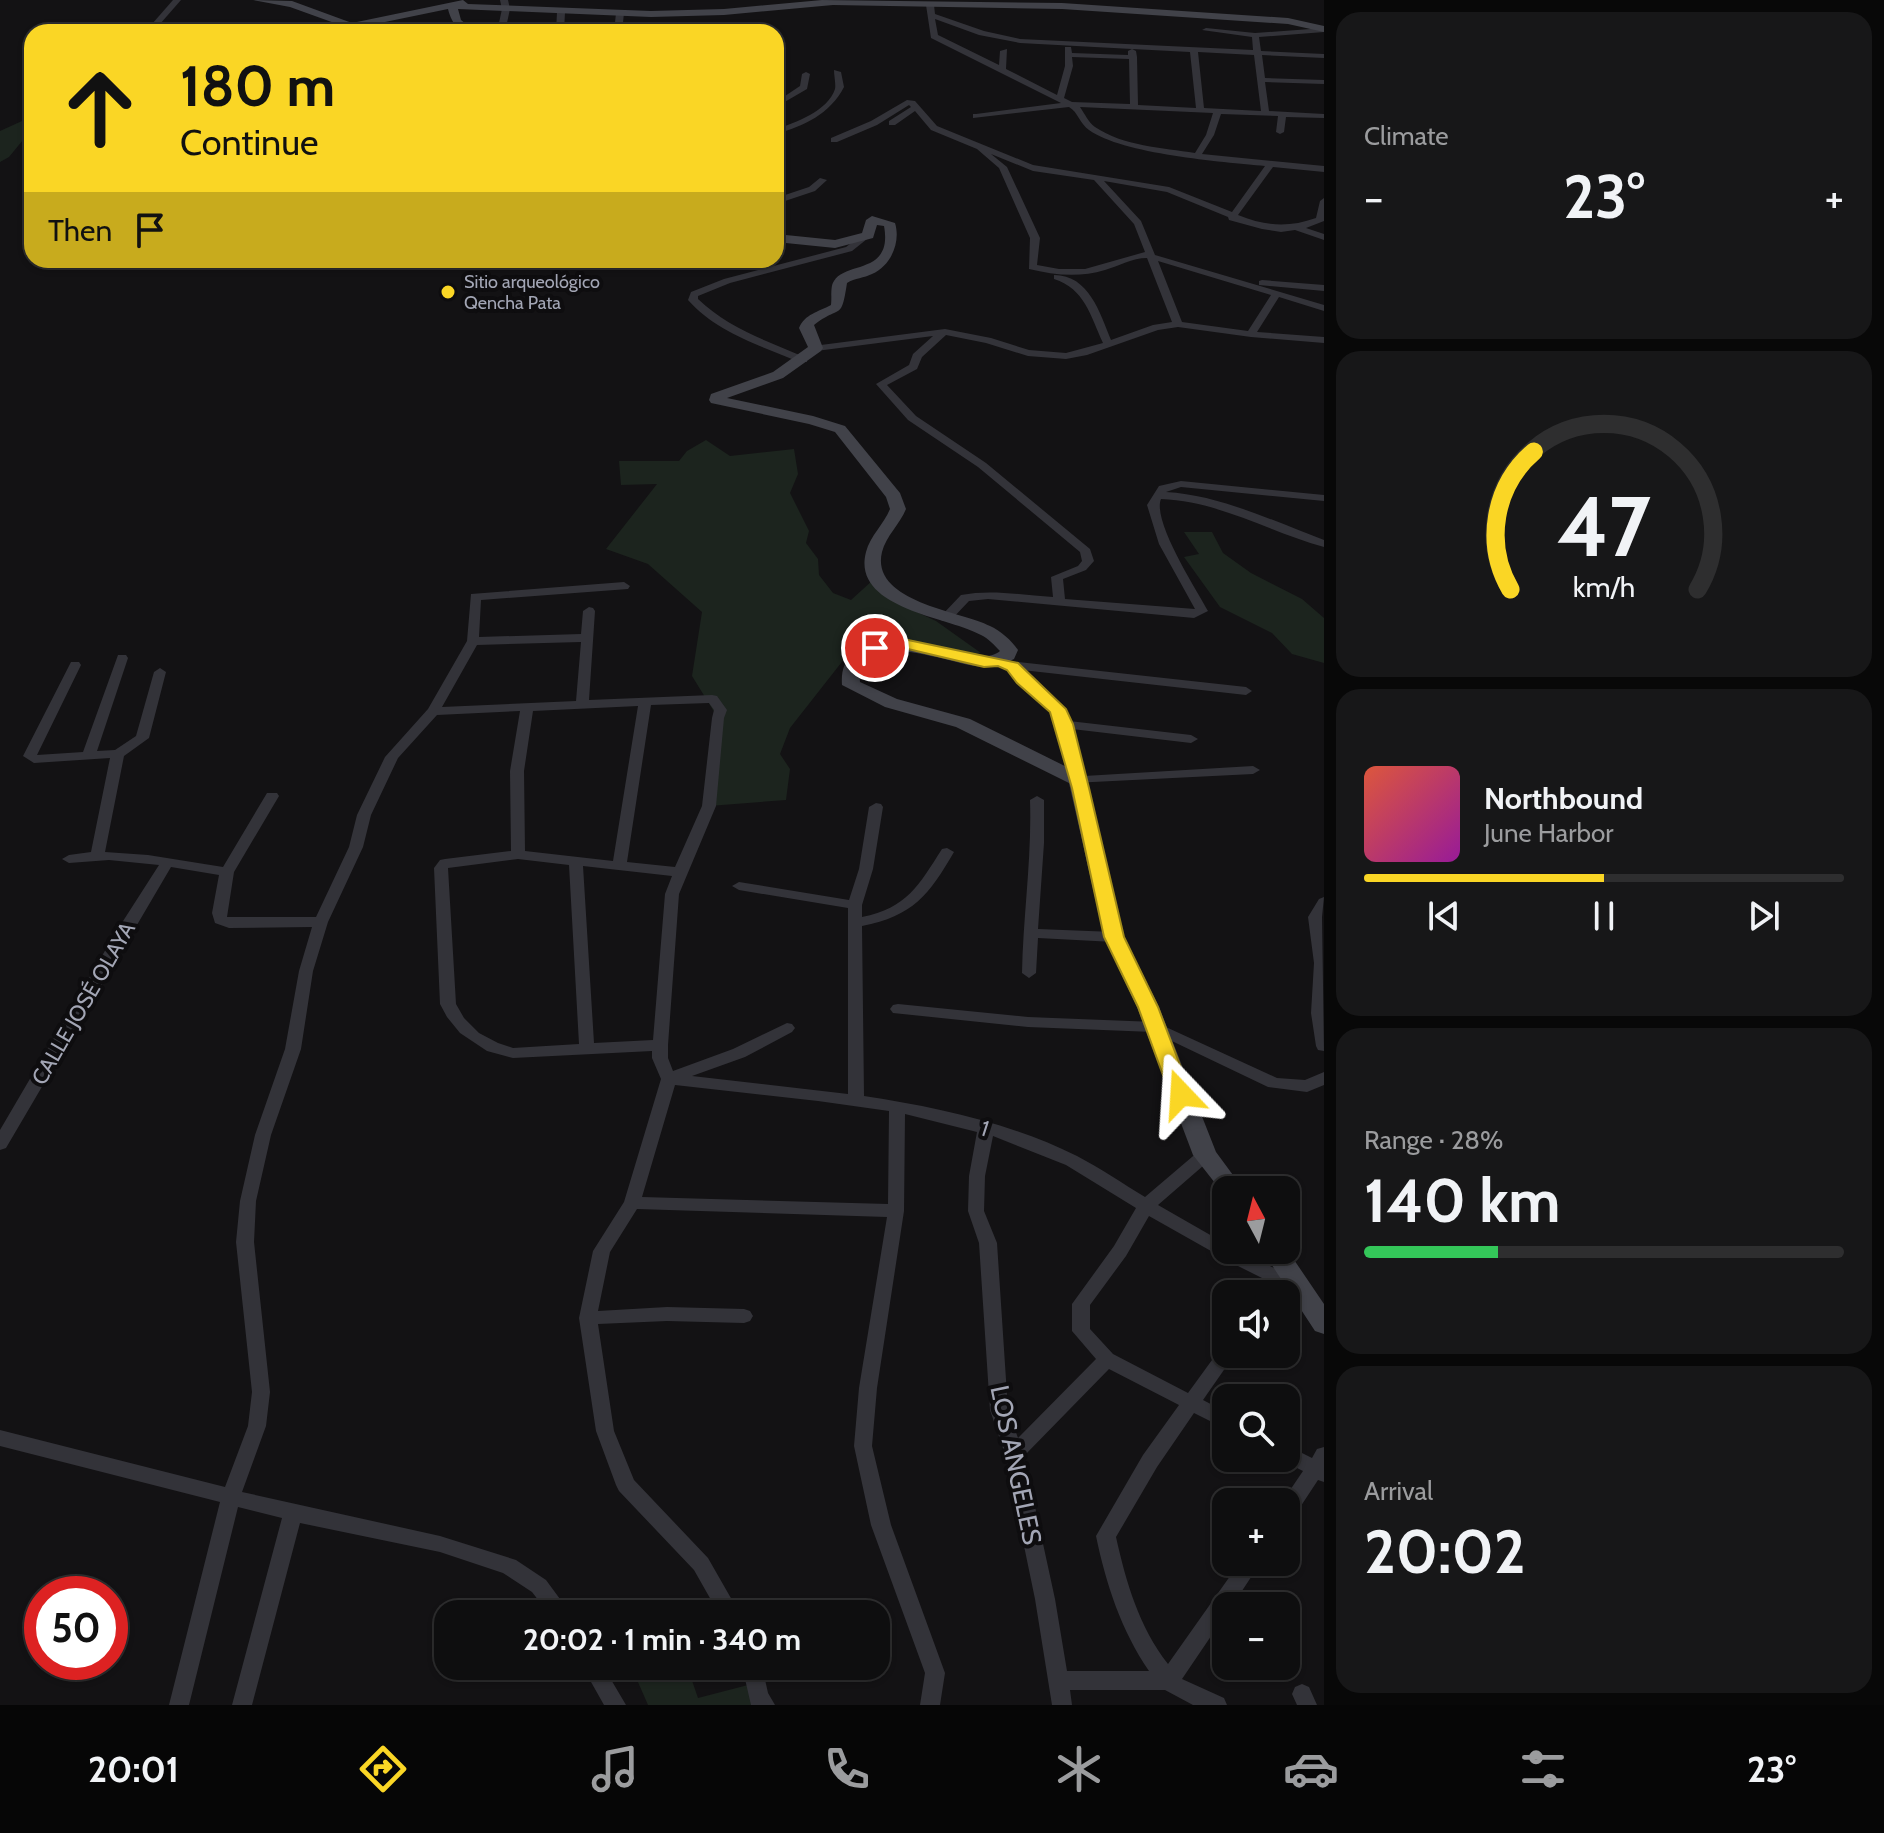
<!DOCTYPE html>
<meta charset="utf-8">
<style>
body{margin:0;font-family:Cabin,sans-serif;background:#171718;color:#f1f3f6;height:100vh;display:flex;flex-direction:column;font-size:30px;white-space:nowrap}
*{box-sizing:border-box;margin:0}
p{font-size:26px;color:#9b9c9e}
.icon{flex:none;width:44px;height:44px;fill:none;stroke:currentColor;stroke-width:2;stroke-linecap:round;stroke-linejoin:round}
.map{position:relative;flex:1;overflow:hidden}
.sheet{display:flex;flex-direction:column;gap:12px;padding:12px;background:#080808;width:560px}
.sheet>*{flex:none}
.top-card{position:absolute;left:24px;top:24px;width:760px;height:244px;border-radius:24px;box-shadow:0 2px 6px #0004,0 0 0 2px #2e2e2f;background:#fad625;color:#111;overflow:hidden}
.needle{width:52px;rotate:353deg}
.tools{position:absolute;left:1212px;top:1176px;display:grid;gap:16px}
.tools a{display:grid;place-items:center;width:88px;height:88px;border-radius:16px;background:#0e0e0f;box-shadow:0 2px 6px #0004,0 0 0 2px #2e2e2f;font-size:40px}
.speed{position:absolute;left:24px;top:1576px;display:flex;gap:16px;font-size:40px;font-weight:700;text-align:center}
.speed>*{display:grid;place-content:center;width:104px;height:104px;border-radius:50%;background:#0e0e0f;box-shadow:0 2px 6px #0004,0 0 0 2px #2e2e2f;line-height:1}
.speed .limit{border:12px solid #d22;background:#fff;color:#111}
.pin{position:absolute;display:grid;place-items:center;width:68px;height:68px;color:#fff;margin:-34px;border:4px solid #fff;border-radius:50%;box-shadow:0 2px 8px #0007}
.me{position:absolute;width:88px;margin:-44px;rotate:340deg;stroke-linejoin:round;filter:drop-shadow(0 0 6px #0008)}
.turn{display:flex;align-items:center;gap:28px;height:168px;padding:0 24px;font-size:36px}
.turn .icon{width:104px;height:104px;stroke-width:2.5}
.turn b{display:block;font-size:56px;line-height:68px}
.then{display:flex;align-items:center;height:76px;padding:0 24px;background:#0003;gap:16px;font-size:30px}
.big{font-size:60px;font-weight:700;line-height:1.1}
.sheet .tile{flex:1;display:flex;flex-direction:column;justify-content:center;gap:12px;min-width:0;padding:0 28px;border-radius:24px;background:#171718}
.sheet .dial{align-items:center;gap:0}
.dial svg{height:208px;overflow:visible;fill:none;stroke:#2e2e2f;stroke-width:7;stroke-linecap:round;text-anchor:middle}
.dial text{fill:#f1f3f6;stroke:none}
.song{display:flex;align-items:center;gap:24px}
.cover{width:96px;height:96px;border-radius:12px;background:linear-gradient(135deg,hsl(10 70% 55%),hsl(300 70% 35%))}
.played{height:8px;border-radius:4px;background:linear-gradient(90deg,#fad625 50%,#2e2e2f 50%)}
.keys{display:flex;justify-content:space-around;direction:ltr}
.heat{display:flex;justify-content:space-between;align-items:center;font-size:44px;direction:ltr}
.charge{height:12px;border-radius:6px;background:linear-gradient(90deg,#34c759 28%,#2e2e2f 0)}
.trip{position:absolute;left:434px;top:1600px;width:456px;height:80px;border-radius:24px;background:#0e0e0f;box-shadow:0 2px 6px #0004,0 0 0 2px #2e2e2f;font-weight:700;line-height:80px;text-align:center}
.tabs{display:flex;height:128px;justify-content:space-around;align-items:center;background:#060606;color:#9b9c9e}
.tabs .icon{width:56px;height:56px}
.tabs .active{color:#fad625}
.tabs b{font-size:36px;color:#f1f3f6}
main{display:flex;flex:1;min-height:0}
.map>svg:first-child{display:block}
</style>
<main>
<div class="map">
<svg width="1324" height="1705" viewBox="0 0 1324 1705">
<rect width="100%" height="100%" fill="#131214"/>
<path fill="#1c241e" d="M22 121 32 123V129L9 157 0 162V131Z
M706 440 730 456 794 449 798 474 790 493 809 531 806 543 818 559 819 575 833 593 851 600 873 580 889 599 936 621 981 653H960L896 640 852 649 790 728 780 754 790 769 786 800 709 806 718 718 692 676 702 612 648 564 606 549 657 484 621 485 619 461H679L687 451Z
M1184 532H1212L1223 553 1251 573 1302 599 1324 618V663L1292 654 1272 633 1220 607 1184 557 1199 554Z
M631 1666H687L698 1698 748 1685 754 1705H648Z"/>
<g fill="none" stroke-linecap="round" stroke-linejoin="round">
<path fill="#333339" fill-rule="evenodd" d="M173 0H181L153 32H145Z
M500 0H508L510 9 505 32H497L502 9Z
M930 3 934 5 935 14 984 31 1020 39 1253 50 1252 37 1202 30 1206 28 1255 33 1324 28V32L1259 37 1261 51 1324 54V58L1262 55 1265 78 1324 80V84L1265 82 1269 111 1324 114V118L1286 117 1284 132 1280 134 1276 132 1278 116 1221 114 1214 135 1202 154 1324 166V172L1273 167 1238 215C1265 226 1288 228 1316 218L1320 201 1324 198V221L1306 228 1324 234V240L1295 230 1281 232 1262 229 1229 220 1228 217 1167 192 1104 181 1141 221 1155 255 1324 305V311L1279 297 1257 332 1324 337V343L1251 337 1178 327 1158 330 1087 355 1066 359 1028 356 986 343 946 335 922 357 917 369 887 385 916 416 986 463 1090 549 1094 561 1086 570 1063 579 1065 599 1195 609 1159 544 1147 505 1159 486 1181 481 1324 495V501L1181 487 1166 492C1220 495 1273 521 1324 540V547C1269 532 1219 501 1161 499 1152 521 1196 589 1208 611L1194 618 988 599 969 601 950 621H942L940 618 942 615 961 595C991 589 1022 595 1053 597L1051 577 1078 566 1082 561 1080 552 978 467 908 420 876 384 909 365 913 354 933 336 816 351 813 350V346L945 329 991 338 1029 350 1066 353 1103 343C1090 315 1085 289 1054 279V275C1089 275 1100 313 1111 340L1153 325 1172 322 1147 258C1132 258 1119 266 1105 270 1079 278 1054 275 1029 269L1030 238 999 168 977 149 931 130 915 111 895 125H889V121L911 107 909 105 877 125 837 142H831V138L871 121 907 100 915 101 937 126 1033 165 1169 187 1232 212 1265 166C1222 162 1122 154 1089 130 1080 124 1078 112 1069 107L973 118V114H976L1061 103 931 38 926 5ZM935 19 979 35 1020 43 1132 49 1128 51V55L1072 53 1071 47H1065V66L1057 95 1006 69 1007 49 1000 51 999 65 938 35ZM1132 49 1190 52 1196 108 1138 105 1137 57 1136 51ZM1198 52 1254 55 1261 111 1204 108ZM1072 57 1129 59 1130 104 1072 102 1064 98 1073 66ZM1080 107 1213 113 1206 135 1195 153C1163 148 1123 146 1095 127 1088 122 1085 114 1080 107ZM991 154 1033 171 1094 180 1134 224 1145 252 1085 269H1059L1037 265 1040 238 1007 167ZM1158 261 1271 295 1248 331 1182 322Z
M561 10 565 12 564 32H556L557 12Z
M620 11 624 13 622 32H614L616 13Z
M351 24 355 26 354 28 330 32H314Z
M834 70 841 72 844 87C830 114 804 126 776 134V129C795 123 828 111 835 89 836 84 834 76 834 70Z
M806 72 810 74 807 89 776 107V102L800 86 802 74Z
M820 178 827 180 815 191 776 204V198L809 187Z
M859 237 867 239 852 251 730 283 698 296V299C728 328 769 342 807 358V362H799C761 346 716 332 688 300L691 292 724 279 846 247Z
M1262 280 1324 285V291L1259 285V281Z
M624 582 630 586 628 589 481 600 479 637 581 634 583 611 589 607 593 608 595 611 589 700 712 695 717 696 727 710 724 718 716 806 679 894 668 1045V1058L673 1071 733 1049 787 1023 792 1024 795 1028 792 1032 745 1057 692 1076 848 1094V908L739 890 732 886 739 882 849 900 859 869 869 807 876 803 881 804 883 807 873 869 862 905V917C907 908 919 885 942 849L947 848 954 852C929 895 913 916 862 926L864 1096C936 1107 1011 1123 1077 1156 1100 1168 1122 1183 1145 1197L1199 1151H1211L1213 1155 1211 1159 1158 1205 1226 1244V1250H1238L1304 1283 1307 1288 1304 1293 1298 1295 1292 1293 1234 1264 1149 1216 1126 1256 1090 1305V1329L1113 1354 1188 1393 1220 1349 1226 1347V1354H1235L1203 1400 1226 1412V1429L1194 1413 1157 1467 1116 1537C1126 1582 1139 1627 1168 1664L1240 1562H1261L1232 1606H1226V1614L1182 1679 1224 1698 1227 1705H1193L1165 1690H1070L1072 1705H1052L1035 1599 1005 1454 990 1410 979 1243 968 1211 969 1176 977 1132 905 1114 904 1211 877 1388 872 1446 891 1525 945 1673 940 1705H920L925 1673 871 1525 854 1446 859 1388 887 1217 637 1209 610 1252 598 1311 667 1307 744 1309 750 1311 753 1316 750 1321 744 1323 667 1321 598 1324 614 1431 634 1480 708 1558 740 1614H719L694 1570 619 1491 616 1485 596 1431 579 1318 593 1251 624 1202 661 1079 652 1058V1051L513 1058 487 1051 460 1033 447 1017 440 1004 434 868 440 860 445 859 511 851 510 771 520 711 437 715 398 758 371 815 363 847 328 922 313 971 301 1049 271 1135 256 1201 254 1242 270 1392 266 1426 242 1492 440 1536 516 1560 546 1580 571 1614H549L532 1592 503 1573 440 1552 300 1523 252 1705H232L282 1518 238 1507 189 1705H169L220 1502 0 1446V1430L225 1487 248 1426 252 1392 236 1242 240 1201 255 1135 285 1049 299 971 312 927 229 928 215 923 212 913 219 875 171 867 6 1148 0 1150V1130L116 932 159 865 109 860 69 863 62 859 69 855 91 852 110 758 34 763 23 756 71 662H79L81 665 37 755 83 752 118 655H126L128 658 97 751 115 750 136 736 154 672 160 668 166 672 149 738 124 756 105 852 148 855 223 867 267 793H277L279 796 234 872 227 917H316L349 847 357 815 385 757 428 709 467 641 471 594ZM581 642 576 701 442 707 477 645ZM709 703 714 710 712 718 702 806 675 867 627 862 651 705ZM638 706 613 861 525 851 524 771 533 711ZM518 859 569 865 579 1044 513 1048 498 1043 479 1033 464 1018 456 1004 448 868ZM583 866 672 876 665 894 653 1040 594 1043ZM675 1085 818 1101 889 1111 888 1204 642 1197ZM993 1136 1066 1165 1136 1208 1114 1246 1072 1304V1331L1096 1359 1018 1438 1008 1410 997 1243 984 1211 985 1176ZM1109 1369 1179 1405 1143 1455 1096 1536C1106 1584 1121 1630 1149 1671H1067L1055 1599 1024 1456Z
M1008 661 1246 687 1252 691 1246 695 1022 670 1062 706 1069 721 1191 735 1198 739 1191 743 1072 729 1084 776 1253 766 1260 770 1253 774 1073 783 1058 724 1051 711 1019 683 1008 669 1004 668 1002 665Z
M1037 796 1044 800V843L1038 929 1114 932 1121 937 1114 942 1038 938 1036 973 1029 978 1022 973C1023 916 1032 858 1030 800Z
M1324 897 1322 917 1324 1051 1318 1050 1316 1046 1311 1013 1314 963 1308 917 1319 899Z
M898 1004 1028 1017 1155 1022 1277 1078 1305 1080 1324 1072V1085L1307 1092 1268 1087 1153 1032 1028 1027 893 1013 890 1009 893 1005Z
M1286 1445 1312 1458 1317 1449 1324 1447V1482L1318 1480 1293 1518 1286 1520V1502H1282L1303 1471 1279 1459 1286 1458Z
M582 1666H603L626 1705H604Z
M742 1666H762L768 1693 775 1705H751Z
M1302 1684 1309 1687 1317 1705H1297L1292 1694 1295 1687Z"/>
<path fill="#414249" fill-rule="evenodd" d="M253 0 292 1 352 23 463 0 468 4 651 11 724 9 822 0 1062 3 1288 18 1324 26V32L1288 24 1062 9 833 5 724 15 651 17 458 9 461 20 476 32C459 32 452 25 448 9L351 29 290 7Z
M872 216 895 223C901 242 891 266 872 274 864 278 855 278 847 283 841 322 841 304 814 325L823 348 821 351 783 378 727 398 813 416 845 426 900 493 906 509C900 524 886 536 882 552 870 602 960 611 990 626 1001 631 1011 640 1018 650L1014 659C1004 664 995 667 984 667 955 667 856 622 860 682L897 699 970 719 1085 776 1124 937 1159 1007 1216 1152 1244 1190H1226V1197L1193 1155 1137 1007 1104 937 1069 783 956 727 885 707 842 685C841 671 844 661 855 652 900 616 972 674 1000 651 994 645 989 639 981 635 949 617 851 609 866 552 870 536 884 524 890 509L886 497 835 432 809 424 711 403 709 400 711 394 773 372 808 347 799 328C805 314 818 312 831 305 832 298 830 286 834 281 846 261 893 275 884 226L877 225 873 238 835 248 776 242V234L835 240 862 233 866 220Z
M1286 1248 1324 1304V1334L1315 1331 1262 1250Z"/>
</g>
<path fill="#fad625" stroke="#a28b18" stroke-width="2" d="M908 640 1018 663 1066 709 1073 724 1089 788 1124 937 1158 1007 1191 1094 1188 1099H1173L1170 1094 1138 1007 1104 937 1072 788 1050 712 1017 683 1007 670 998 666 984 667 908 649 875 653 867 648 875 643Z"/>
<circle fill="#fad625" stroke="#0e0d0f" stroke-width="3" cx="448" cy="292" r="8"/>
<g text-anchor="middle" stroke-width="8" stroke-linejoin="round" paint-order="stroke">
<g font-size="18" fill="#a3a6b5" stroke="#0e0d0f" text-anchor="start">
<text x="464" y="288">Sitio arqueológico<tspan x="464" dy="21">Qencha Pata</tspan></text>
</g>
<g font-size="22" fill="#a3a6b5" stroke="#0e0d0f">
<text transform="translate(83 1003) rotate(-60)" y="8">CALLE JOSÉ OLAYA</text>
<text transform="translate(985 1128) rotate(18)" y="8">1</text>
</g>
<g font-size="26" fill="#a3a6b5" stroke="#0e0d0f">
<text transform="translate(1016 1465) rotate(78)" y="9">LOS ANGELES</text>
</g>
</g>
</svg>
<div class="tools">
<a><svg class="needle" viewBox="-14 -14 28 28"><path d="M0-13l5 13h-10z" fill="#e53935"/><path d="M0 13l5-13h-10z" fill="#9b9c9e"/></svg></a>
<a><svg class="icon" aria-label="sound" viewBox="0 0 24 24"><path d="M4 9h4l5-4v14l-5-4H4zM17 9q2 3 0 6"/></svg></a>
<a><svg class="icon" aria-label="search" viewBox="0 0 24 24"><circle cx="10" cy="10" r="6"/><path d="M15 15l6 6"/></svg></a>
<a>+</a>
<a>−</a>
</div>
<div class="speed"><div class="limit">50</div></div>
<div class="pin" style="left:875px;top:648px;background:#d93025"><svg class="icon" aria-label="arrive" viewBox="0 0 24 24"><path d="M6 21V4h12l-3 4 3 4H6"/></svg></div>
<svg class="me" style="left:1181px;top:1094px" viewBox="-20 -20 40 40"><path d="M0-17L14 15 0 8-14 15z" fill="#fad625" stroke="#fff" stroke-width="4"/></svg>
<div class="trip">20:02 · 1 min · 340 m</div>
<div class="top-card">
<div class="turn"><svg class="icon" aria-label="ahead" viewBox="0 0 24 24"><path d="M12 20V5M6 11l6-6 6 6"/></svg><div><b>180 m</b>Continue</div></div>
<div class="then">Then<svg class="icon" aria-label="arrive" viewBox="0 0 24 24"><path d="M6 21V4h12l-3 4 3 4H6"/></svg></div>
</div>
</div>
<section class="sheet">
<div class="tile"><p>Climate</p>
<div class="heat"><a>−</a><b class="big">23°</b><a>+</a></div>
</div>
<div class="tile dial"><svg viewBox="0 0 100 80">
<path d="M14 69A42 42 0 1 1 86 69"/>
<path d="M14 69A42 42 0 0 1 23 16" stroke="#fad625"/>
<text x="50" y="56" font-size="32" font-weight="700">47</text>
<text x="50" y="72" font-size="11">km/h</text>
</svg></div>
<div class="tile">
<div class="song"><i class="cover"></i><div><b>Northbound</b><p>June Harbor</p></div></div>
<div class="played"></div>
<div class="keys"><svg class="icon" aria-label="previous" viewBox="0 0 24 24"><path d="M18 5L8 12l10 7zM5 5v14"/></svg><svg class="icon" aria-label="pause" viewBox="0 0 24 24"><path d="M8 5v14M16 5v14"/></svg><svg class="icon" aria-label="next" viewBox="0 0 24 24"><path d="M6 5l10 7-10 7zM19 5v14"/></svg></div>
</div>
<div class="tile"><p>Range · 28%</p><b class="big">140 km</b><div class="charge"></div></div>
<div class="tile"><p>Arrival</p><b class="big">20:02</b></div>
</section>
</main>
<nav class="tabs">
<b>20:01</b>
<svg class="icon active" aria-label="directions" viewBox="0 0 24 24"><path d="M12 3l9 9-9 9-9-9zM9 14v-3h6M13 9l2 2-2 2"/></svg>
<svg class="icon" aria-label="music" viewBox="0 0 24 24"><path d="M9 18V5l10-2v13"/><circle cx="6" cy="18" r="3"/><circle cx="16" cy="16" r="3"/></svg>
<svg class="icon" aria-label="phone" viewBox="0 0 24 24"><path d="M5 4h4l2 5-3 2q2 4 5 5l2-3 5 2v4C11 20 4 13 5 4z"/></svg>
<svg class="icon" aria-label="climate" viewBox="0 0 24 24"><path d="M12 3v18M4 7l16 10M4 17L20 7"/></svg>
<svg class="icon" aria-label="car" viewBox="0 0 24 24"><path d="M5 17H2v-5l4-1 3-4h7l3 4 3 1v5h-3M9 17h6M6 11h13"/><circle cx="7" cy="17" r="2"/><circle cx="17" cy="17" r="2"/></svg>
<svg class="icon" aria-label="filters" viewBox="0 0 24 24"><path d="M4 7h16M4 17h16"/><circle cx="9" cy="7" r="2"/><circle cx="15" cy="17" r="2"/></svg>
<b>23°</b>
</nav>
